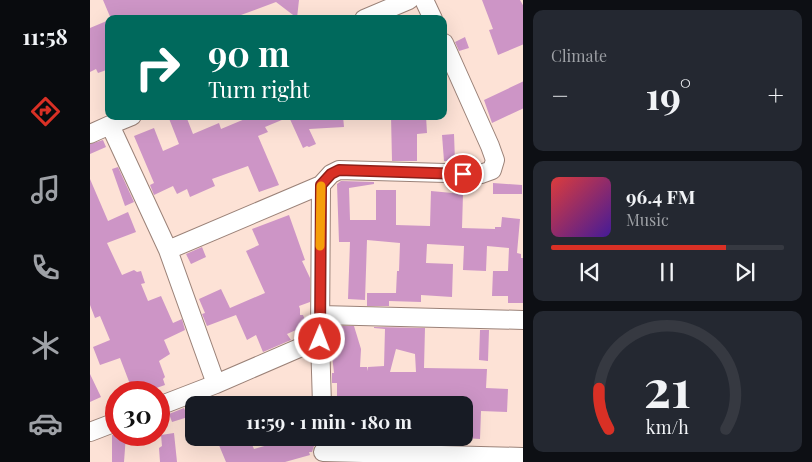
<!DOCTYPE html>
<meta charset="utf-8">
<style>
body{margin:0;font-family:"Playfair Display",serif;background:#242831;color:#f1f3f6;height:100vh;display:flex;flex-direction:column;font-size:19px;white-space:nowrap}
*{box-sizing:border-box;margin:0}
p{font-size:16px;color:#9ea1a6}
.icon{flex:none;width:28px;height:28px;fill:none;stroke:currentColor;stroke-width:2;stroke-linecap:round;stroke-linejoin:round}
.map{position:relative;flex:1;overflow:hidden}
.side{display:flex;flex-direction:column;gap:10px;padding:10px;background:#0d0f14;width:289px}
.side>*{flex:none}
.top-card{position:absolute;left:15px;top:15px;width:342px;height:105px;border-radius:10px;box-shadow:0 5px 20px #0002;background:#00695c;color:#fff;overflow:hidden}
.speed{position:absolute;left:15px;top:381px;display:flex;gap:10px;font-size:25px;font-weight:700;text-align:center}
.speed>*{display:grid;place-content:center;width:65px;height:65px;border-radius:50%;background:#171b24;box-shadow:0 5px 20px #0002;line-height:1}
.speed .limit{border:8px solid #d22;background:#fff;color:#111}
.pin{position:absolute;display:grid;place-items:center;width:42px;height:42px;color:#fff;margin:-21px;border:2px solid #fff;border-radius:50%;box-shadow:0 1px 5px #0007}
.me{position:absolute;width:55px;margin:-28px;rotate:1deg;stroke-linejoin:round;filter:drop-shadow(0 0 4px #0008)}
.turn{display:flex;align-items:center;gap:18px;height:105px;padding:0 20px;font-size:22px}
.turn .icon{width:65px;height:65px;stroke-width:2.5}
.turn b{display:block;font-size:35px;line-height:42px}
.big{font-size:38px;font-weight:700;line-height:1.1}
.side .widget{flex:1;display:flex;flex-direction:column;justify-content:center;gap:8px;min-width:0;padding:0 18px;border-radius:10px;background:#242831}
.side .dial{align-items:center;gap:0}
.dial svg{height:130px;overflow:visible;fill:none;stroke:#363941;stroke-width:7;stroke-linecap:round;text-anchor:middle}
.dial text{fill:#f1f3f6;stroke:none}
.song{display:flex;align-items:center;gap:15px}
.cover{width:60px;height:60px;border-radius:8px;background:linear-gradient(135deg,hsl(0 70% 55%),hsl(260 70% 35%))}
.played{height:5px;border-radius:2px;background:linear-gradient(90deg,#d93025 75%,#363941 75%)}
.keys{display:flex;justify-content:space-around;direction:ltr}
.heat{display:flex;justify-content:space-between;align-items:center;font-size:28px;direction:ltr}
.trip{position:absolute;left:95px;top:396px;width:288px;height:50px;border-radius:10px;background:#171b24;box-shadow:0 5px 20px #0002;font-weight:700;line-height:50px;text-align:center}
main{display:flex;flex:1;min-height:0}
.dock{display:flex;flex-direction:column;width:90px;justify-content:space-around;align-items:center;background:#090b0e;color:#9ea1a6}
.dock .icon{width:35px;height:35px}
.dock .active{color:#d93025}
.dock b{font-size:22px;color:#f1f3f6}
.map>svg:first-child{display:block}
</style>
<main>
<nav class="dock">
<b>11:58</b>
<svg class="icon active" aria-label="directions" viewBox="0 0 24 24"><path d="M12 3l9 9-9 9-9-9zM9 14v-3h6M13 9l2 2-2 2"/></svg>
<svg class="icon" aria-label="music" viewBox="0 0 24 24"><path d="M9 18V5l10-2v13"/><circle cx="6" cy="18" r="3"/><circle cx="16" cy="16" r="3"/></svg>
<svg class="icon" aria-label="phone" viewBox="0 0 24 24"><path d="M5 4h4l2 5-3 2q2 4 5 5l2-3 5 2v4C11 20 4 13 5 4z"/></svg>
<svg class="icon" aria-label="climate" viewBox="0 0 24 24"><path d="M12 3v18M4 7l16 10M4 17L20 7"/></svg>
<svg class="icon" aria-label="car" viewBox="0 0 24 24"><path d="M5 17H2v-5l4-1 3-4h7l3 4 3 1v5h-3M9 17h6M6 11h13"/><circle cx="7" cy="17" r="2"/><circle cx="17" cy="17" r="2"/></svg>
</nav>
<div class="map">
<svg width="434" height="462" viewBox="0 0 434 462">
<rect width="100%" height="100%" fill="#fde2d6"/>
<path fill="#cd95c6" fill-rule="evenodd" d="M13 0H209L207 18 186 2 151 15 153 19H21Z
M392 0H430L434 7V44L408 55 399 30 403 29Z
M19 20V69L8 73 6 69 0 72V28Z
M375 37 379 48 369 51 365 42Z
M434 81V108L402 123 394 100Z
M78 116H96L103 134 129 123 131 129 162 116 166 118 170 116H253L254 127 219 129 226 144 219 147 217 146 213 148 199 117 175 127 178 132 168 136 189 185 169 192 158 166 122 179 125 186 100 197 97 189 87 194 83 186 64 195 60 185 64 183 44 136 64 128 73 151 89 144Z
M301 116H336L337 133 327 134V161H302Z
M364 134 365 161H354L352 135Z
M13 140 16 147 0 154V144Z
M28 167 44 202 35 206 22 169Z
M0 179 18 221 38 212 46 232 17 243 32 275 44 270 47 272 51 271 55 283 51 284 58 301 71 296 83 323 92 319 95 330 74 340 80 354 69 361 75 377 73 379 75 385 55 392H43L30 358 10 365 3 347 20 340 10 316 5 318 0 305Z
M251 181 284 182V184L259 188 260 220H286V190H306V225L340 226 341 191 373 194 372 228 405 229V227H411L412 217 430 219 427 253 431 254V258H434V303H418V296H402L403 271H418L419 248 397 246 396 271 373 270 374 246 337 244 336 263 363 264 362 297 331 295V302L299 301V306H277V293H306L307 271H309L310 243 277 240 275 300 258 299 260 242H249L247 184Z
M403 183 432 185V194H403Z
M199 215 215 260 212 261 220 278V302L209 306 210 309V315H213L217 325 197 334 201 340 173 352 166 335 157 340 146 315 117 326 112 314 115 313 109 299 131 289 140 308 175 293 156 251 169 245 162 229Z
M112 247 116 257 101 264 96 254Z
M245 326H264L271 349 270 367H277L278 371V367L294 366 295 329 284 328V327L335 328 334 368 397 369 396 388 418 389 417 412 391 411 390 439 374 438V405H342V400L300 399V403L272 402V399H247V383H242V373H244L241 346ZM306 349 325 354 326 372H300Z
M390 330H399L398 361 389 360Z
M0 374 11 397 0 402Z
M94 408 98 417 82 422 79 414Z
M84 433 87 462H70L69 448 72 446 71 435Z
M22 435H36L34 462H22Z
M126 438H159L164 449 202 438H229V442L224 446 222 452H219L220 455 195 462H136Z
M270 438H295V443L270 442Z"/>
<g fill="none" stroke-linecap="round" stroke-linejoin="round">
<defs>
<path id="minor" d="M334 0 343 19
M274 19 319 0
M42 116 20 125 78 250 126 384
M0 134 20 125
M231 185 230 339 232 405
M78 250 231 185 241 174 249 170 391 174 402 170 405 160 400 146 354 43
M230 315 434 320
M69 406 126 384 230 339
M0 432 26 422
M233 452 434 457"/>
</defs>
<use href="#minor" stroke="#9b8278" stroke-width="20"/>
<use href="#minor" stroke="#fff" stroke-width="18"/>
</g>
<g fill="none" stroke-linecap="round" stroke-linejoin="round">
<defs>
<path id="route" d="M230 339 231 185 241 174 249 170 373 174"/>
</defs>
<use href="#route" stroke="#8d1f18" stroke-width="12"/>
<use href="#route" stroke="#d93025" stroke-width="9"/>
<path stroke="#f59e0b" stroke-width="9" d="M230 246 231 186"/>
</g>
</svg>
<div class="speed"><div class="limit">30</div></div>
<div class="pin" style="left:373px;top:174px;background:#d93025"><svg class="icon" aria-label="arrive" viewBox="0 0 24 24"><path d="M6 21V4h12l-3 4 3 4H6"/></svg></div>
<svg class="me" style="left:230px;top:339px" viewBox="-20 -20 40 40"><circle r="17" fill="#d93025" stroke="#fff" stroke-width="3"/><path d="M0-11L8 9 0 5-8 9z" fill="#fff"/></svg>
<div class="trip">11:59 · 1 min · 180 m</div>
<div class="top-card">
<div class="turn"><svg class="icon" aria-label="right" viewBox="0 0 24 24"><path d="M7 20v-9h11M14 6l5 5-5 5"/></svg><div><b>90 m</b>Turn right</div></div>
</div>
</div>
<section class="side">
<div class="widget"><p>Climate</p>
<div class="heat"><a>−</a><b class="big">19°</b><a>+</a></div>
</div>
<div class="widget">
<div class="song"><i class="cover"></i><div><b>96.4 FM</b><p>Music</p></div></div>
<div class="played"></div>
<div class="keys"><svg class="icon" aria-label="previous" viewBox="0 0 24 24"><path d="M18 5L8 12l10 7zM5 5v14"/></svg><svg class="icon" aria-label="pause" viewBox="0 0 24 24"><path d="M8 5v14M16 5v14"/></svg><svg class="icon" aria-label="next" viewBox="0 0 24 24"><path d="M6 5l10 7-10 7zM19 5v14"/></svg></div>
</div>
<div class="widget dial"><svg viewBox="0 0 100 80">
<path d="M14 69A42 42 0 1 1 86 69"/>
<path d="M14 69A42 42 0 0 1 8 44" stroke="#d93025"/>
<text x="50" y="56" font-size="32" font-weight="700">21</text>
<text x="50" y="72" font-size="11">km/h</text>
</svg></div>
</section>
</main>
